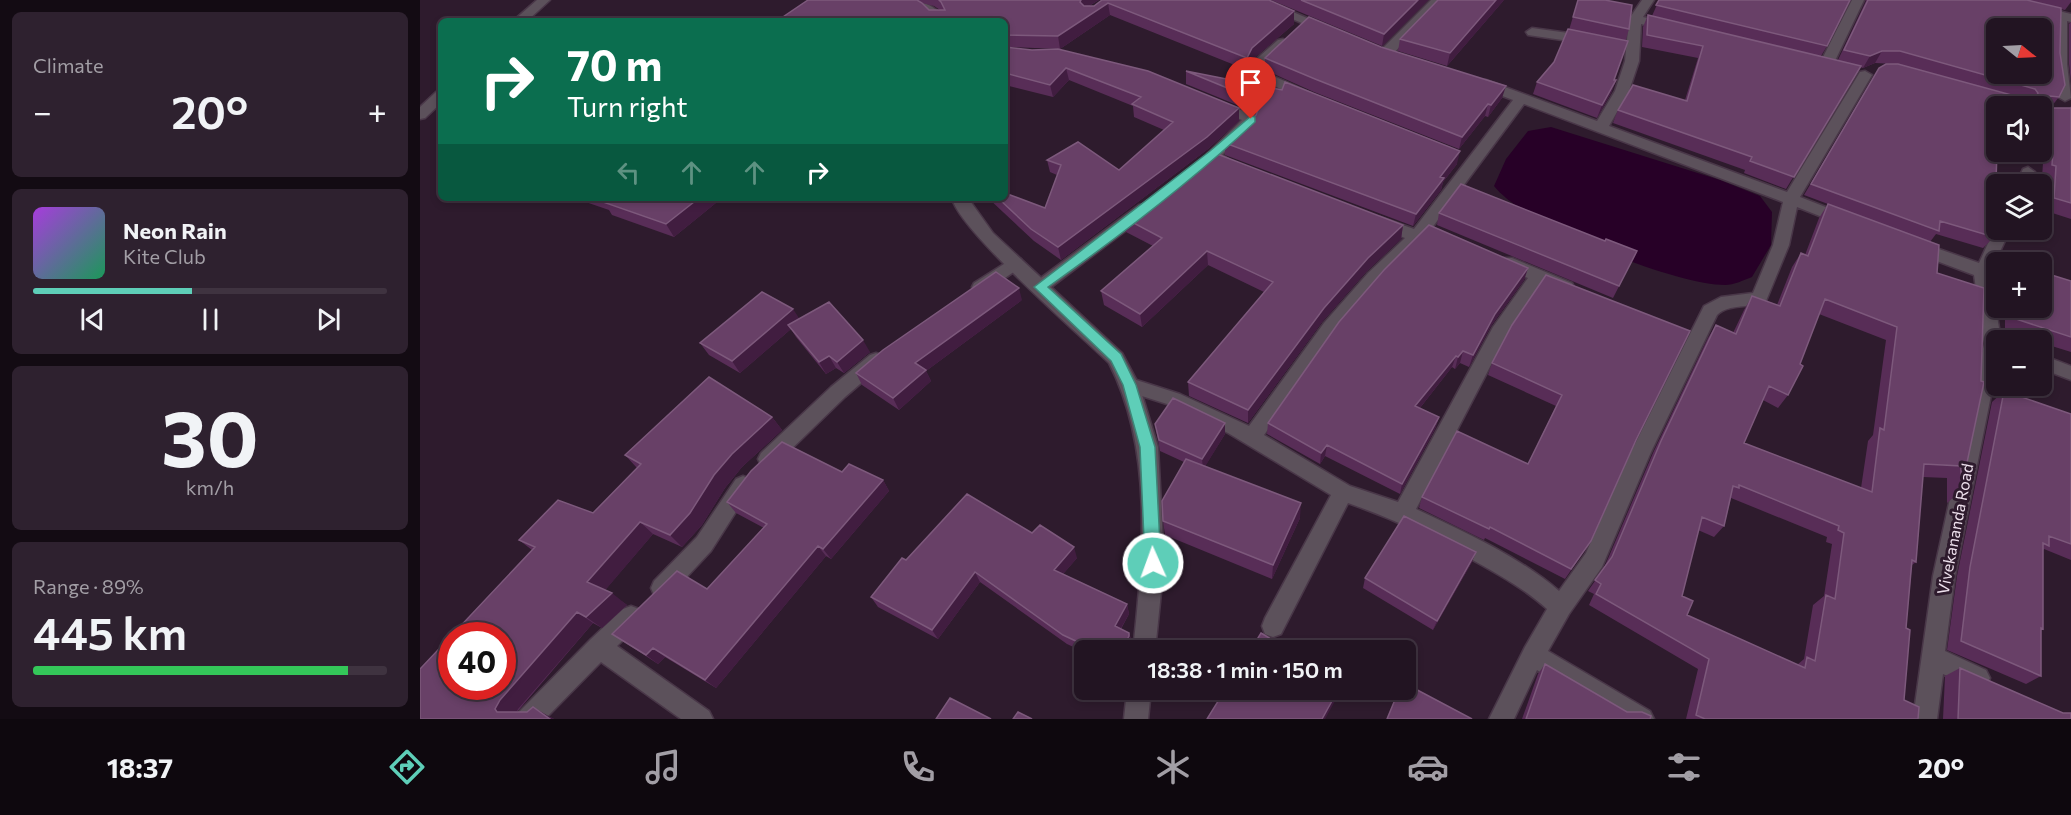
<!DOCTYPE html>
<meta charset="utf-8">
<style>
body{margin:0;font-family:Commissioner,sans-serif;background:#2e212f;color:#f1f3f6;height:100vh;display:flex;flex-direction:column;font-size:22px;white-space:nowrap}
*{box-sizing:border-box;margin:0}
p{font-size:20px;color:#a29ea5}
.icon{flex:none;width:33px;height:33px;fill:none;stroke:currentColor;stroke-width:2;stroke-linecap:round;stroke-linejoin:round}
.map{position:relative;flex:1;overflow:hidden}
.drawer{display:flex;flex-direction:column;gap:12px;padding:12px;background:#130b13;width:420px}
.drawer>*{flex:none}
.hud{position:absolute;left:18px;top:18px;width:570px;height:183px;border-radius:9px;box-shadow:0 3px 9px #0003,0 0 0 2px #3f3340;background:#0b6e4f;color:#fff;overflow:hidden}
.needle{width:39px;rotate:108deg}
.controls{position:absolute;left:1566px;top:18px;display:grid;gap:12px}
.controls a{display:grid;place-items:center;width:66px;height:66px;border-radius:9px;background:#221422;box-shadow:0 3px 9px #0003,0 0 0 2px #3f3340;font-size:30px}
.speed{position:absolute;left:18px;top:622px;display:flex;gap:12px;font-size:30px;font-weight:700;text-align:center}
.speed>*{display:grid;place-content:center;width:78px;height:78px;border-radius:50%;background:#221422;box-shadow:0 3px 9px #0003,0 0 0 2px #3f3340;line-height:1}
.speed .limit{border:9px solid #d22;background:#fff;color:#111}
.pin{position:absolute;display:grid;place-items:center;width:51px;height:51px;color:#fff;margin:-62px -26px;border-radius:50% 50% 50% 0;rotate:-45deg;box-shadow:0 0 6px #0007}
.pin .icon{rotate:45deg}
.me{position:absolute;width:66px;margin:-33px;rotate:358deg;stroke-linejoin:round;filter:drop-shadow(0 0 4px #0008)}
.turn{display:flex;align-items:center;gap:21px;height:126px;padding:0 30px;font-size:27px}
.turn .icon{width:78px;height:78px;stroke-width:2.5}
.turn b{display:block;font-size:42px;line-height:51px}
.lanes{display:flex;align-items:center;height:57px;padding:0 30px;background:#0003;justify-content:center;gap:30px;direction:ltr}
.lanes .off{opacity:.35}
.big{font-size:45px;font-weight:600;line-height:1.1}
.drawer .widget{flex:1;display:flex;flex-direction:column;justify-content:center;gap:9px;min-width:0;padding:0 21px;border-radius:9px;background:#2e212f}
.drawer .dial{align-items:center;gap:0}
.dial b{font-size:78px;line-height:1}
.song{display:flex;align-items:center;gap:18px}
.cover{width:72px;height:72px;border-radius:9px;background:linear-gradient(135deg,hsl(280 70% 55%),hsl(150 70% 35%))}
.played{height:6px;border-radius:3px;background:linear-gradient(90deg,#5eceb8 45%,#3f3340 45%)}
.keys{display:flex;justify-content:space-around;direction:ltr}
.heat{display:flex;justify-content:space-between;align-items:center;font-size:33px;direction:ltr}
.charge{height:9px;border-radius:4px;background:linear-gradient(90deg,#34c759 89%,#3f3340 0)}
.trip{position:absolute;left:654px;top:640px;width:342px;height:60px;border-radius:9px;background:#221422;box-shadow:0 3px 9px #0003,0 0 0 2px #3f3340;font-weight:600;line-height:60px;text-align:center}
.menu{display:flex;height:96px;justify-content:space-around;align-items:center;background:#0e080e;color:#a29ea5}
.menu .icon{width:42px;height:42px}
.menu .selected{color:#5eceb8}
.menu b{font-size:27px;color:#f1f3f6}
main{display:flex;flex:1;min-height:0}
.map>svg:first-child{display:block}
</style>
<main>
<section class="drawer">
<div class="widget"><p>Climate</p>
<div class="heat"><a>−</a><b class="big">20°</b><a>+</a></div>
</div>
<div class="widget">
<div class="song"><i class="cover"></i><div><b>Neon Rain</b><p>Kite Club</p></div></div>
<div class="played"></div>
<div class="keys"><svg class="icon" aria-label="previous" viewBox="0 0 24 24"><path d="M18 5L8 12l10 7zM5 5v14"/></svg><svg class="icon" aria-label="pause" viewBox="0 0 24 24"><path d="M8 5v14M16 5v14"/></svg><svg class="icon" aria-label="next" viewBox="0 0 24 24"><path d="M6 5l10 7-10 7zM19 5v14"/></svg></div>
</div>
<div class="widget dial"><b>30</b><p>km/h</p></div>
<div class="widget"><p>Range · 89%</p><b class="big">445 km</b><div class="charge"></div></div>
</section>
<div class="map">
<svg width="1651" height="719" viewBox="0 0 1651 719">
<rect width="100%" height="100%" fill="#2e1b2d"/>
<path fill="#270027" d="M1131 127 1300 180 1340 196 1352 212 1351 245 1332 277C1324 280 1314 285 1305 285 1255 285 1104 225 1074 186L1086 159 1108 131Z"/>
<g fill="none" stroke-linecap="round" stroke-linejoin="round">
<defs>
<path id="service" d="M828 0H845L913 29 911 32H903Z
M1011 0H1024L970 57H960L958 54 960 51Z
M1222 0H1234L1223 17 1252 24 1254 27 1248 31 1221 24 1219 61 1209 91 1189 126 1367 192 1440 72 1445 71 1452 75 1380 197 1431 217 1433 221 1431 225 1425 226 1377 207 1369 245 1346 301C1331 309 1309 303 1297 315L1231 452 1182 567 1149 614 1128 651 1230 711 1234 719H1199L1117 670 1094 719H1069L1105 647 1127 609C1106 590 1083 577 1058 563 1016 539 974 519 928 503L861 634 853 637 845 634 842 626 845 618 911 495 808 433 747 404 703 390 701 385 703 380 710 378 760 394 829 426 904 323 948 273 985 238 954 226 952 222 954 218 960 217 994 229 1093 100 1056 86 1054 83 1056 80H1066L1177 121 1195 91 1205 61 1209 19ZM1104 104 1363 202 1353 245 1333 293 1301 297 1284 306 1211 452 1166 553 1139 591C1100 557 1043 531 996 509L1086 336 1122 284 1146 293 1152 291 1154 287 1152 283 1092 258H1080L1078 262 1080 266 1108 278 1073 327 978 502 930 486 844 435 916 333 960 281 1003 240Z
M1432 0H1444L1413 65 1411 68H1401L1399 65Z
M1641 11 1647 15V64L1651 98 1645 101 1638 97 1633 64 1635 15Z
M1112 28 1170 36 1176 40 1170 44 1108 35 1106 32Z
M863 39 869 43 844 67 842 71 891 93 893 96 891 99H881L828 73 833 62 858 40Z
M796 100 836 116 838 119 802 155 818 165 811 170 793 163 787 154 822 120 791 107 789 104 791 101Z
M1608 167 1615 172 1610 184H1596L1603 169Z
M724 204 729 205 732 209 729 213 626 291H614L612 287 614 283 719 205Z
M1576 226V230H1590L1570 273 1581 340H1576V350L1567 349 1564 344 1554 275 1490 251 1488 247 1490 243 1496 241 1559 263Z"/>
<path id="minor" d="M117 0H130L107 21H93Z
M1573 0H1594L1651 14V22L1575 3Z
M21 91V103L5 118 0 119V107L16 92Z
M595 257 601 259 603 263 601 267 566 291H554L552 287 554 283Z
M1573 337 1582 340H1576V370L1535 576 1525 651 1566 670 1570 678 1566 686 1558 690 1523 674 1517 719H1493L1513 576 1564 344 1567 339Z
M456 353 462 355 465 360 462 365 425 397 355 465 348 467 341 465 338 459 341 453 411 387 450 355Z
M1622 355 1651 366V380L1622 369Z
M323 476 330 479 333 485 291 551 250 595 242 598 234 595 231 588 234 581 277 537 316 479Z
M211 606 219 609 222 617 219 625 197 646 289 711 293 719H261L181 662 125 719H96L100 711 171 639 203 609Z"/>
<path id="tertiary" d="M482 0C502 0 515 5 527 21H514L507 13Z
M532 198H548L573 233 702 353 719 385 738 447 744 563 735 651H713C723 556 734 451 689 363 660 335 538 229 532 198Z
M707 690H731L728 719H704Z"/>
</defs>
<use href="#service" stroke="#493748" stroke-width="3"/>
<use href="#minor" stroke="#493748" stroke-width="3"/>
<use href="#tertiary" stroke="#493748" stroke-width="3"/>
<use href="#service" fill="#5c515b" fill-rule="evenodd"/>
<use href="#minor" fill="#5c515b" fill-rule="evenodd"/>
<use href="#tertiary" fill="#5c515b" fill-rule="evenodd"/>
</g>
<path fill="#582d57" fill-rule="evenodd" d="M388 0H679L669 6H674L682 0 874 11V24L832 60 827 70 690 15 640 49 588 47 819 108V121L788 149 641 260 614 241 568 198H585L625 208 637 175 630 172 627 160 699 170 744 130 714 117 713 106 649 80 633 97 585 85V21ZM502 3 514 6 520 10H509Z
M851 0H1008L962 46Z
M1084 0 1027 66 978 51 980 39Z
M1158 0 1209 29 1194 80H1196L1191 93 1177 118 1113 94 1117 82 1134 62 1149 30Z
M1239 0 1407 46 1401 56 1418 60 1446 1 1445 0H1651V2L1645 10 1641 9 1639 97 1631 107V108H1650L1651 106V219L1623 210 1626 178 1622 177 1623 163 1582 152H1622V106H1576L1574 237 1563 248 1516 234 1510 242 1517 273 1564 288 1541 491 1527 503V478L1503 477 1496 562 1492 565 1486 628 1484 700 1498 719H1266L1278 669 1169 605 1174 594 1168 591 1184 568 1233 453 1288 338 1296 325 1313 333 1324 310 1332 296 1357 305 1372 267 1381 253 1385 255 1399 218 1408 204 1384 195 1452 80 1475 64 1455 63 1443 68 1440 67 1366 189 1324 173 1325 170 1193 123 1198 110 1265 100 1278 58 1222 47 1223 27 1228 15 1232 16ZM1399 314 1466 340 1453 435 1448 441 1441 488 1324 443 1343 400 1358 408 1368 395ZM1311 498 1407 537 1406 542 1412 544 1404 596 1393 605 1384 659 1377 665 1267 615 1262 596 1278 530 1294 537 1304 526Z
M1651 22V82L1649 64V24Z
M845 58 1082 98 1068 117 1065 116 1039 149 894 92 845 70Z
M766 71 1037 164 1023 182 1021 190 993 226 805 155V143L836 114 834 112 766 84Z
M154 198H302L254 237 192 215 189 210Z
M1019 213 1185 241 1217 251 1193 298 1017 225Z
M704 218 983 225 981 239 946 272 902 322 828 423 769 396 768 382 844 292 788 265 722 327 684 305 681 291 733 246 706 232Z
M1108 268 1104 280 1071 326 1049 367 1040 363 1035 369 1032 367 1000 408 1019 417 1015 429 980 494 905 456 900 464 847 434 848 423Z
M1651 281V352L1622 343V340H1615L1585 331V308H1622Z
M602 300 506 371 511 381 479 410 442 385 436 373Z
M379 319 450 352 424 373 416 368 406 374 376 337 371 329 320 373 289 355 280 343Z
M1092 325 1216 440 1171 541 1145 579 1065 538 1064 540 999 508 1002 497 1108 464 1136 406 1068 375 1072 363Z
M1584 391 1651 414V560L1624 549 1623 550V629L1621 630V676L1606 684 1527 650 1537 576 1572 402Z
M352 417 362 430 322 467 305 488 282 525 262 547 233 534 185 590 207 605 182 628 173 623 97 712 130 717 134 719H0L112 550 99 540 173 513 217 468 205 455Z
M805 423V434L785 466 880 518 852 579 745 535 743 521 764 462 740 451 735 424Z
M422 472 463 480 469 491 411 559 406 556 296 688 245 657 238 664 192 634 287 589 344 528 316 513 307 502Z
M612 533 657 558 643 574 707 604 709 614 701 629 709 633 712 642 711 645 708 651H664V652L647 644 560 582 518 639 458 607 451 597 486 560Z
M1052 562 1013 630 943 588 945 578Z
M1125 664 1207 712 1230 719H1102L1118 674Z
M1540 668 1643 713 1651 719H1523L1525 676Z"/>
<path fill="#411d40" d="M661 0H679L665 8 660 2Z
M998 0H1008L962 46 964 34Z
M1076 0H1084L1027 66 1030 53Z
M688 3 690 15 640 49 638 36Z
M874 11V24L832 60 827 70V58L832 48Z
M1462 51 1455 63 1443 68 1450 56Z
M646 68 649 80 633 97 630 85Z
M1196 80 1191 93 1177 118 1182 105Z
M1086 86 1082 98 1068 117 1071 105Z
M1068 104 1065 116 1039 149 1042 137Z
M819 108V121L788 149 641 260 638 247Z
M1040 151 1037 164 1023 182 1021 190 993 226 996 214 1020 177Z
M279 198H302L254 237 246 224Z
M983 225 981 239 946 272 902 322 828 423V410L904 308 948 258Z
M787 251 788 265 722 327 720 314Z
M1108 268 1104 280 1071 326 1049 367 1053 355 1075 314Z
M599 288 602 300 506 371 511 381 479 410 473 398 495 363Z
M373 309 381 321 368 325 371 329 320 373 312 361Z
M443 340 450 352 424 373 417 362Z
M1043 351 1040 363 1035 369 1038 357Z
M409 356 416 368 406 374 399 362Z
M1036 356 1032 367 992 418 995 406Z
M352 417 362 430 322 467 305 488 282 525 262 547 250 535 294 475 312 454Z
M1019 417 1015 429 980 494 982 484Z
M805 423V434L783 470 782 459Z
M907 445 905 456 900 464 901 453Z
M463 480 469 491 411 559 403 549Z
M881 503 880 518 852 579 853 565Z
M220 522 233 534 182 594 167 582Z
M398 546 406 556 296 688 285 680Z
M654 547 657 558 638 580 634 570Z
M1056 552 1052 562 1013 630 1017 621Z
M555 572 560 582 518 639 512 630Z
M192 593 207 605 182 628 166 617Z
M707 604 709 614 697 635 695 626Z
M157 612 173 623 98 709 94 718 77 712 75 709 80 700Z
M709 633 712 642 711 645 708 651H701Z
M233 648 245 657 238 664 226 655Z
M918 690H920V692L905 719H902Z
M113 707 130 717 134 719H130Z"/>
<path fill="#684067" stroke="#7d597c" stroke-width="1.5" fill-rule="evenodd" d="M388 0H497L502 3 509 10H525L521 2 519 0H661L660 2 664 6H674L682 0H849L874 11 832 48 827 58 688 3 638 36 585 35V21H357Z
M881 0H998L964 34Z
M1018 0H1076L1030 53 980 39Z
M1158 0H1185L1212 5 1209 29 1153 17Z
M1239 0H1430L1407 46 1236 5Z
M1448 0H1607L1641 8 1640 53 1645 85 1639 97 1630 96 1631 108H1651V203L1634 198 1636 166 1632 165 1633 151 1622 148V106H1576L1577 152 1574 237 1520 221 1519 231 1391 184 1459 68 1466 64H1478L1595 96 1616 97 1618 93 1615 89 1480 51H1462L1450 56 1424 50ZM1576 28H1622V74H1576Z
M1228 15 1441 66 1374 177 1330 161 1332 157 1198 110 1213 85 1267 101 1283 46 1227 35Z
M889 17 961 47 1086 86 1071 105 1068 104 1042 137 895 79 845 58Z
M1148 29 1208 41 1194 80H1196L1182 105 1117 82 1134 62Z
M585 47 612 50 638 49 728 71 819 108 787 137 638 247 611 229 578 198H585V193L625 208 641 165 627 160 658 142 699 170 753 122 712 104 721 97 646 68 630 85 585 73Z
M766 71 862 90 865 82 1040 151 1020 177 1024 178 996 214 805 143 836 115 840 105 834 99Z
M792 152 983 225 948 258 904 308 828 410 768 382 853 282 787 251 720 314 681 291 742 238 704 218Z
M1041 184 1185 241 1186 239 1217 251 1199 286 1019 213Z
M180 198H279L246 224 183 202 185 200Z
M1408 204 1519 245 1517 273 1564 288 1561 381 1564 382 1541 491V466L1504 464 1496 562 1492 560 1486 628 1490 630 1484 700 1499 707 1498 719H1285L1276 715 1289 659 1176 594 1181 584 1175 580 1192 557 1241 441 1296 325 1316 334 1332 296 1360 306 1381 253 1388 256ZM1405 299 1477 327 1464 430 1460 428 1452 492 1324 443 1349 386 1368 395 1383 366 1380 364ZM1319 485 1419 526 1418 530 1424 533 1415 599 1406 595 1395 661 1387 657 1385 668 1267 615 1273 601 1262 596 1282 517 1304 526 1313 486 1319 488Z
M1009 225 1108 268 1075 314 1053 355 1043 351 1038 357 1036 356 995 406 1019 417 982 484 907 445 901 453 848 423 919 322 964 270Z
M576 272 599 288 495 363 506 370 473 398 436 373 463 350Z
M1622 272 1651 281V337L1596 319V308H1622Z
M1126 275 1270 331 1216 440 1171 541 1151 569 1070 527 1069 529 1002 497 1037 431 1108 464 1142 395 1072 363 1092 325Z
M342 292 373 309 312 361 280 343Z
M409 302 443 340 417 362 409 356 399 362 368 325Z
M289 377 352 417 312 454 294 475 270 513 250 535 220 522 167 582 192 593 166 617 157 612 80 700 75 709 77 712H107L113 707 130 719H0V669L115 547 99 540 138 500 173 513 221 464 205 455ZM32 636H82V687H32Z
M1584 391 1651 414V544L1629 536V546L1623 543V629L1621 628V676L1541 641 1550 567Z
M753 398 805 423 782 459 739 440 735 424Z
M362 442 422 472 429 464 463 480 403 549 398 546 285 680 233 648 226 655 192 634 257 571 287 589 347 524 307 502 331 471Z
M766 459 881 503 853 565 743 521 742 501Z
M547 494 612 533 620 525 654 547 634 570 707 604 695 626 709 633V636L701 651H677L643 635 555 572 512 630 451 597 482 558 486 560Z
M984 516 1056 552 1017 621 945 578Z
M841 633 871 651H830Z
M1125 664 1207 712H1222L1231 716 1230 719H1106Z
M1540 668 1643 713H1651V719H1538Z
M986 684 1052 719H967L979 690H986Z
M805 690H918L902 719H787Z
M530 698 571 719H516Z
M598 712 612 719H593Z"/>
<path fill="#5eceb8" stroke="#3d8678" stroke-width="1.5" d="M831 116 835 117V122C771 182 700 236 628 287L701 354 716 385 735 447 741 563 738 568 733 571 727 568 725 563 720 447 703 385 691 361 614 287 790 151Z"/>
<g text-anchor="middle" stroke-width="6" stroke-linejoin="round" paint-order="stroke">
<g font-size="16" fill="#eee1ed" stroke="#2e1b2d">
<text transform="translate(1535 529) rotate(-79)" y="6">Vivekananda Road</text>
</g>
</g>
</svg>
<div class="controls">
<a><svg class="needle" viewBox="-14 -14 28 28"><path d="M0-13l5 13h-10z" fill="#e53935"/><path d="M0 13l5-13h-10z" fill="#a29ea5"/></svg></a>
<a><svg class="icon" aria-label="sound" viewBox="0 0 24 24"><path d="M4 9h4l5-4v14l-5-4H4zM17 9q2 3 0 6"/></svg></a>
<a><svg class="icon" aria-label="layers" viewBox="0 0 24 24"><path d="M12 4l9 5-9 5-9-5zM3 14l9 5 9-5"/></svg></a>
<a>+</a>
<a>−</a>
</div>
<div class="speed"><div class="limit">40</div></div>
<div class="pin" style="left:831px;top:119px;background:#d93025"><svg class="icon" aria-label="arrive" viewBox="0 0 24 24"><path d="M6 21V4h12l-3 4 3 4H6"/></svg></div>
<svg class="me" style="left:733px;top:563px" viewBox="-20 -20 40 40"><circle r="17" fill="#5eceb8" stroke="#fff" stroke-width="3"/><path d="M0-11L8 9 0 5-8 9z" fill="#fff"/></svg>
<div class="trip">18:38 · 1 min · 150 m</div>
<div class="hud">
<div class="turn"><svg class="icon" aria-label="right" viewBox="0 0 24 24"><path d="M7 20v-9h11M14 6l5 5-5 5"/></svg><div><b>70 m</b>Turn right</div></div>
<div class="lanes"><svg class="icon off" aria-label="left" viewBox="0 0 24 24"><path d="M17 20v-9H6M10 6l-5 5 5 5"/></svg><svg class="icon off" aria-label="ahead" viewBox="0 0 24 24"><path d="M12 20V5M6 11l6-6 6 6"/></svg><svg class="icon off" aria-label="ahead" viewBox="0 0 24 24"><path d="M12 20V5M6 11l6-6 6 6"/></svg><svg class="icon" aria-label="right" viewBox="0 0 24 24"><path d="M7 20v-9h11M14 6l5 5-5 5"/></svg></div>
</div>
</div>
</main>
<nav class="menu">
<b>18:37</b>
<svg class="icon selected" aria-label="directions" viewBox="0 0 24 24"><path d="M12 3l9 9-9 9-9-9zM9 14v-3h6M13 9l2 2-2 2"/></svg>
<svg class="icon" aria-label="music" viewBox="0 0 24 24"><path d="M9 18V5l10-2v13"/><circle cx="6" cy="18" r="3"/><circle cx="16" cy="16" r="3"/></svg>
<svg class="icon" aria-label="phone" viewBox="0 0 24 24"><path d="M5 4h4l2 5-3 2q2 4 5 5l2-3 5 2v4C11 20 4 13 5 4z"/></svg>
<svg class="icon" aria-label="climate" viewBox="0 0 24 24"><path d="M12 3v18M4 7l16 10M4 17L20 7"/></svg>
<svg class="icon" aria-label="car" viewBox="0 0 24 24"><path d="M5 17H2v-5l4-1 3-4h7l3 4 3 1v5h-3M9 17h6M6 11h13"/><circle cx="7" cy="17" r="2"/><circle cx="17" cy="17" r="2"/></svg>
<svg class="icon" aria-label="filters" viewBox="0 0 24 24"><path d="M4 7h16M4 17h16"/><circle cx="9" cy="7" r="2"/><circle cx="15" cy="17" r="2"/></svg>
<b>20°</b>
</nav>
